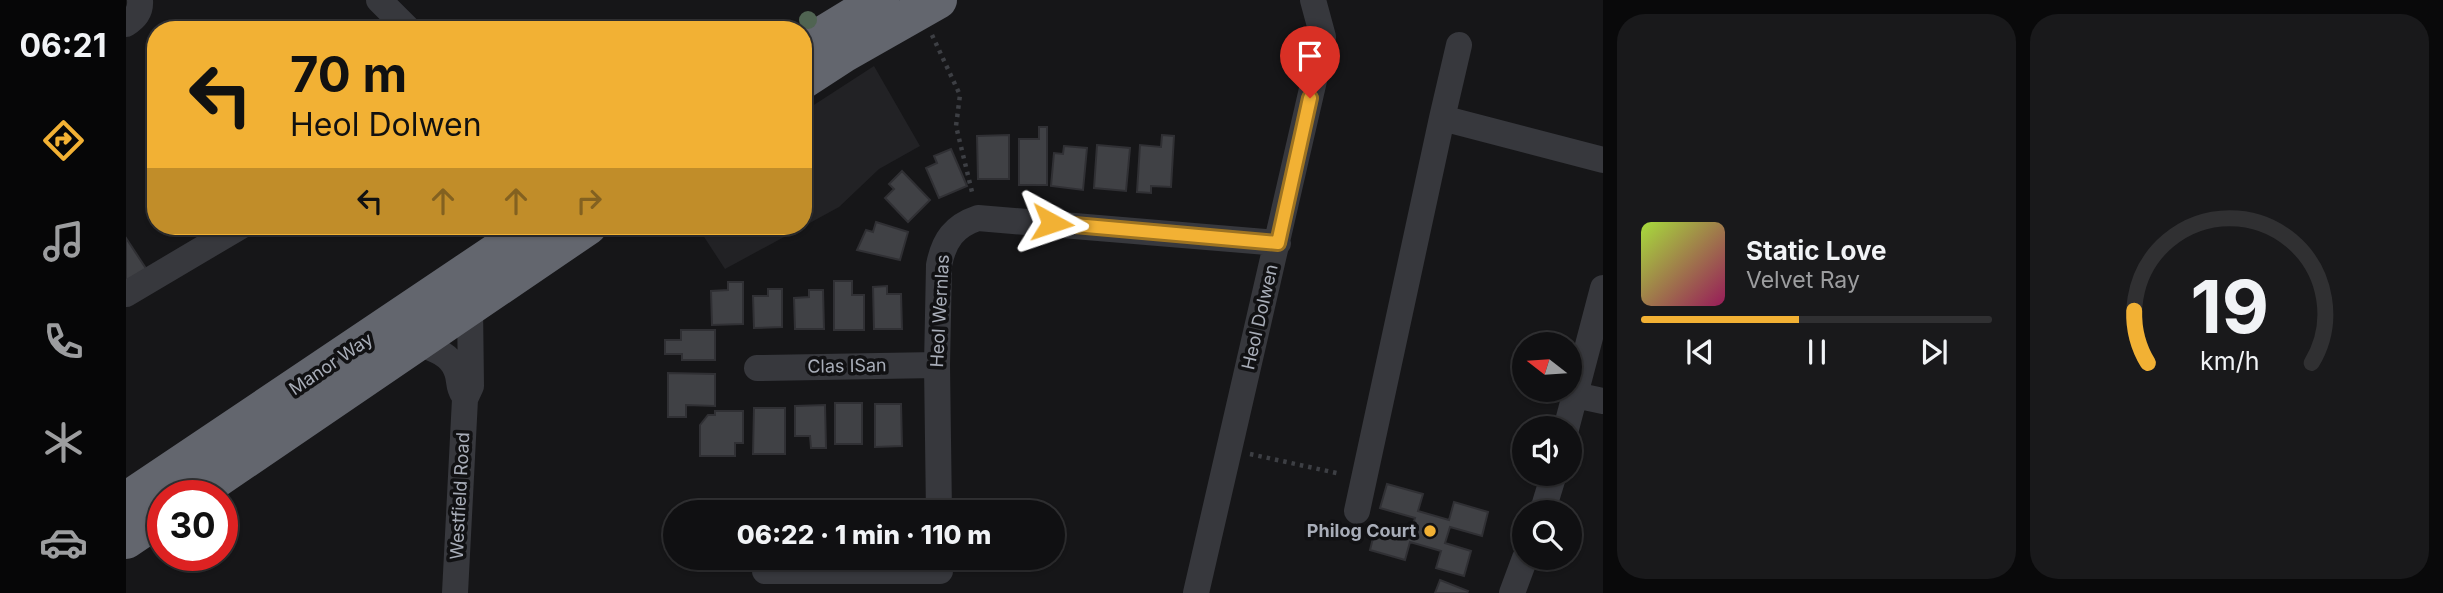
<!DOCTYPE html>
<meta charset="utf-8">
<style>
body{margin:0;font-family:Inter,sans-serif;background:#19191b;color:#f1f3f6;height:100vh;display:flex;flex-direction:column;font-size:26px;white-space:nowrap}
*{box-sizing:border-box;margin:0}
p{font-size:23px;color:#9c9d9f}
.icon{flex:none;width:38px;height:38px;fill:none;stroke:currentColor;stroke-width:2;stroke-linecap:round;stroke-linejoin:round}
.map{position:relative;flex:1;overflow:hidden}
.drawer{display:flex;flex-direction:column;gap:14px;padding:14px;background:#09090a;width:840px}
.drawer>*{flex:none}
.banner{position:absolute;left:21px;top:21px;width:665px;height:214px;border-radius:28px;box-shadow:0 2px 5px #0004,0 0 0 2px #303032;background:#f2b134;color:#111;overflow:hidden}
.needle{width:46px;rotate:287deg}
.controls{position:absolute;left:1386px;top:332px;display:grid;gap:14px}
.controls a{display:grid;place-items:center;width:70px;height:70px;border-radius:50%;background:#101012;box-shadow:0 2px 5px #0004,0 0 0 2px #303032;font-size:35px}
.speed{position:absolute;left:21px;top:480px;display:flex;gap:14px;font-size:35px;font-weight:700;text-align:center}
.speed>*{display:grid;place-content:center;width:91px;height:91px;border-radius:50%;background:#101012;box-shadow:0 2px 5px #0004,0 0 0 2px #303032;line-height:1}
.speed .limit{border:10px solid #d22;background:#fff;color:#111}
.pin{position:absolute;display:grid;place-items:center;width:60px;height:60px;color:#fff;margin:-72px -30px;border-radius:50% 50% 50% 0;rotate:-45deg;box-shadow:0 0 7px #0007}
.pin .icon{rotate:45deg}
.me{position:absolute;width:77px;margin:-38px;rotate:95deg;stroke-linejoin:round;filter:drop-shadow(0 0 5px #0008)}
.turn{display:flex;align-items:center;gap:24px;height:147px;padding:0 28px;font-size:32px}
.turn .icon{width:91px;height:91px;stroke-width:2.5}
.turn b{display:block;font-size:49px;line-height:60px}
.lanes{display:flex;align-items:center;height:66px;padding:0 28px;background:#0003;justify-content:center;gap:35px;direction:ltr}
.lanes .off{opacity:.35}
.drawer .tile{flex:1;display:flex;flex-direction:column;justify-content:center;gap:10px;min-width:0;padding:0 24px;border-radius:28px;background:#19191b}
.drawer .dial{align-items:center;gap:0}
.dial svg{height:182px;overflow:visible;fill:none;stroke:#303032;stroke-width:7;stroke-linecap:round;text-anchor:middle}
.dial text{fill:#f1f3f6;stroke:none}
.song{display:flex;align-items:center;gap:21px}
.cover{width:84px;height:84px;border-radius:10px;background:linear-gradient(135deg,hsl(80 70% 55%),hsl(330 70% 35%))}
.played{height:7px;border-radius:4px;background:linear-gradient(90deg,#f2b134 45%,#303032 45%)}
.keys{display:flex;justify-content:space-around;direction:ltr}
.drawer .tiles{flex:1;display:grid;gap:14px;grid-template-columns:repeat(2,1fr)}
.trip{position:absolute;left:537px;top:500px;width:402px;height:70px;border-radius:35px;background:#101012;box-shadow:0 2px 5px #0004,0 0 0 2px #303032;font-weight:800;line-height:70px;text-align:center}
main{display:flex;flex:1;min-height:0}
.tabs{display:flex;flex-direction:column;width:126px;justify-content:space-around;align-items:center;background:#060607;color:#9c9d9f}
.tabs .icon{width:49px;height:49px}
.tabs .selected{color:#f2b134}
.tabs b{font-size:32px;color:#f1f3f6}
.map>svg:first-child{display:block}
</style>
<main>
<nav class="tabs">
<b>06:21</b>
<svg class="icon selected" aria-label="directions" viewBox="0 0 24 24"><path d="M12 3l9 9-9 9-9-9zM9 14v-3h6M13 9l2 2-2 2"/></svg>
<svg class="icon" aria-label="music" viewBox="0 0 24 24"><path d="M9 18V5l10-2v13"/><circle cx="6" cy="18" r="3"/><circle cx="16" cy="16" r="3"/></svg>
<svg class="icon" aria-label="phone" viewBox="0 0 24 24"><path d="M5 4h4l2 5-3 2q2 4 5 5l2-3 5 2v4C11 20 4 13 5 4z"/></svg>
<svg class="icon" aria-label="climate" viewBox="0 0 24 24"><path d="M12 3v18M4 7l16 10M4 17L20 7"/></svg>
<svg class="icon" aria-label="car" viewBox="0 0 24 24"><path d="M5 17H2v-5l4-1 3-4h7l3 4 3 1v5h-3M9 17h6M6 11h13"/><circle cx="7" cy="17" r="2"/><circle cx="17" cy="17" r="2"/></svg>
</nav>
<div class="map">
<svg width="1477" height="593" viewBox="0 0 1477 593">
<rect width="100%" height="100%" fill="#161618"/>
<path fill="#222225" d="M748 66 794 146 753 169 713 207 599 269 571 226H677V112Z"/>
<path fill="#404145" stroke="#303034" stroke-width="2" d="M913 127H921V185H893V139H913Z
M883 135V179H852L851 136Z
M1036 135 1048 136 1045 187 1025 186V193L1011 192 1014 145 1035 147Z
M971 145 1004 148 1000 191 968 188Z
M938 146 961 148 957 190 925 186 928 153 937 154Z
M825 149 841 186 813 198 800 168 811 163 808 156Z
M776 171 804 200 782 222 759 198 768 189 763 184Z
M750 222 782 232 774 260 731 250 740 230 747 232Z
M0 238 21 270 0 284Z
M708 281H726V295H738V330H708Z
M602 282H617V324L586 325 585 291 602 290Z
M761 286V294H775L776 329H748L747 287Z
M642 289H656V327L628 328 627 296H642Z
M683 290H697L698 329H669L668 298 683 297Z
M555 330H589V360H556V354H539V340H555Z
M542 373 589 374V406L560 405V417H542Z
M709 403H736V444H709Z
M749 404H775L776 446 749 447Z
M699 405 700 448H685L684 436H669V406Z
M628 408H659V454H627Z
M589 411H617V443H609V456H574V425L582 415H589Z
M1261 484 1297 494 1292 511 1323 520 1328 502 1362 512 1356 536 1324 527 1319 543 1345 551 1338 576 1310 568 1315 551 1284 542 1279 560 1244 550 1250 526 1284 535 1289 518 1254 508Z
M1314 580 1342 591 1341 593H1309Z"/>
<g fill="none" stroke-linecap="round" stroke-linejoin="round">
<path stroke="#3d3f44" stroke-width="4.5" stroke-dasharray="3.5 5" stroke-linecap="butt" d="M806 35 834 95 830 126 847 196
M1124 454 1215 474"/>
<path stroke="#37383d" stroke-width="26" d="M253 0 283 30
M0 24C9 18 15 12 14 0
M1333 45 1316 118 1477 160
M0 294 115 226
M291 343C307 348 326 355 331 372 334 380 332 387 337 394
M631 368 811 365
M1449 395 1477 401
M1440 429 1477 288
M1231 511 1316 118
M813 513 811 365 813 265C818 240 828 226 852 218L1152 243
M1416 513 1428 474
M639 571H814
M329 593 339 399 345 386 344 307
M1070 593 1195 50 1197 37 1187 0
M1386 593 1399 558"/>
<path stroke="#63666e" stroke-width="38" d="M677 47 754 0
M677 80 717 54 812 0
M67 495 462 226
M0 501 409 226
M0 540 37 515"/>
</g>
<circle fill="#506452" cx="682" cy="20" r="9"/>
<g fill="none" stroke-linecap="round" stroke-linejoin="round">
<defs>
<path id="route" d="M926 223 1152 243 1184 98"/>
</defs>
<use href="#route" stroke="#9d7322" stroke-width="18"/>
<use href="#route" stroke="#f2b134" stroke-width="12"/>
</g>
<circle fill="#f2b134" stroke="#111113" stroke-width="2.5" cx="1304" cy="531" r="7"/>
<g text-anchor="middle" stroke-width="7" stroke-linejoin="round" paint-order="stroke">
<g font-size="18" fill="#a8adb8" stroke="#111113">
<text transform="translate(814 311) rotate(-87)" y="6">Heol Wernlas</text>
<text transform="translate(1134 317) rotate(-77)" y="6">Heol Dolwen</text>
<text transform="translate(205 364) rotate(-34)" y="6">Manor Way</text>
<text transform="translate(721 366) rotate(-1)" y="6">Clas ISan</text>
<text transform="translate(334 496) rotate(-87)" y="6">Westfield Road</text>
</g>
<g font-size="18" font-weight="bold" fill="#a8adb8" stroke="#111113" text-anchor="end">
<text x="1290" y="537">Philog Court</text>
</g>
</g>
</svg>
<div class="controls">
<a><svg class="needle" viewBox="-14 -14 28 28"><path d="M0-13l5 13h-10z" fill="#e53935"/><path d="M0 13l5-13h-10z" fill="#9c9d9f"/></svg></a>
<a><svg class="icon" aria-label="sound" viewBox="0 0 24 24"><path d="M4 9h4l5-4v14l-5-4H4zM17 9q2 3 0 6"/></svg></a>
<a><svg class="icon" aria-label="search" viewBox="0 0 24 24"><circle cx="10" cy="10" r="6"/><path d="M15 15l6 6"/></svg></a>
</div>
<div class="speed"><div class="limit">30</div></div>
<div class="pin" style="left:1184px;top:98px;background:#d93025"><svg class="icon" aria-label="arrive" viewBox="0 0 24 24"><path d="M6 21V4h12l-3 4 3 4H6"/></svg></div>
<svg class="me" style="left:926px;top:223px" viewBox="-20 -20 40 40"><path d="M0-17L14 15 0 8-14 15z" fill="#f2b134" stroke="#fff" stroke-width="4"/></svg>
<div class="trip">06:22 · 1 min · 110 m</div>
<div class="banner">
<div class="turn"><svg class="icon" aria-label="left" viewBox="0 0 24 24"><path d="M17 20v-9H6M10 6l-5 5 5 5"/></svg><div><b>70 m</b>Heol Dolwen</div></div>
<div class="lanes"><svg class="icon" aria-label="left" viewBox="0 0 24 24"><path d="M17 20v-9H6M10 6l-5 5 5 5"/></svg><svg class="icon off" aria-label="ahead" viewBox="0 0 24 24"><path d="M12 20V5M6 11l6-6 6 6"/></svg><svg class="icon off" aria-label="ahead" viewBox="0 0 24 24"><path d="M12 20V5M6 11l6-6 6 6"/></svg><svg class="icon off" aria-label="right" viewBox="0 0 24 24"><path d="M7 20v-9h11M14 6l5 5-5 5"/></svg></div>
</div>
</div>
<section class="drawer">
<div class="tiles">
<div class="tile">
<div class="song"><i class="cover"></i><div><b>Static Love</b><p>Velvet Ray</p></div></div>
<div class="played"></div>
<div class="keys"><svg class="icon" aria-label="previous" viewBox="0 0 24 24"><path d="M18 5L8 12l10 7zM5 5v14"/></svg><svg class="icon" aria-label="pause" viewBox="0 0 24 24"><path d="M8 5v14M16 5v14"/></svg><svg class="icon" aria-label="next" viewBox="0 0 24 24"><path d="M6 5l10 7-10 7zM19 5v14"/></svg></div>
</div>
<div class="tile dial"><svg viewBox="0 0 100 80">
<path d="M14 69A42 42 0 1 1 86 69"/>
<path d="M14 69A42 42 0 0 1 8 46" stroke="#f2b134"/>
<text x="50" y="56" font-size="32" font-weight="700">19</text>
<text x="50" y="72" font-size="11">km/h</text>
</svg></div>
</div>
</section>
</main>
